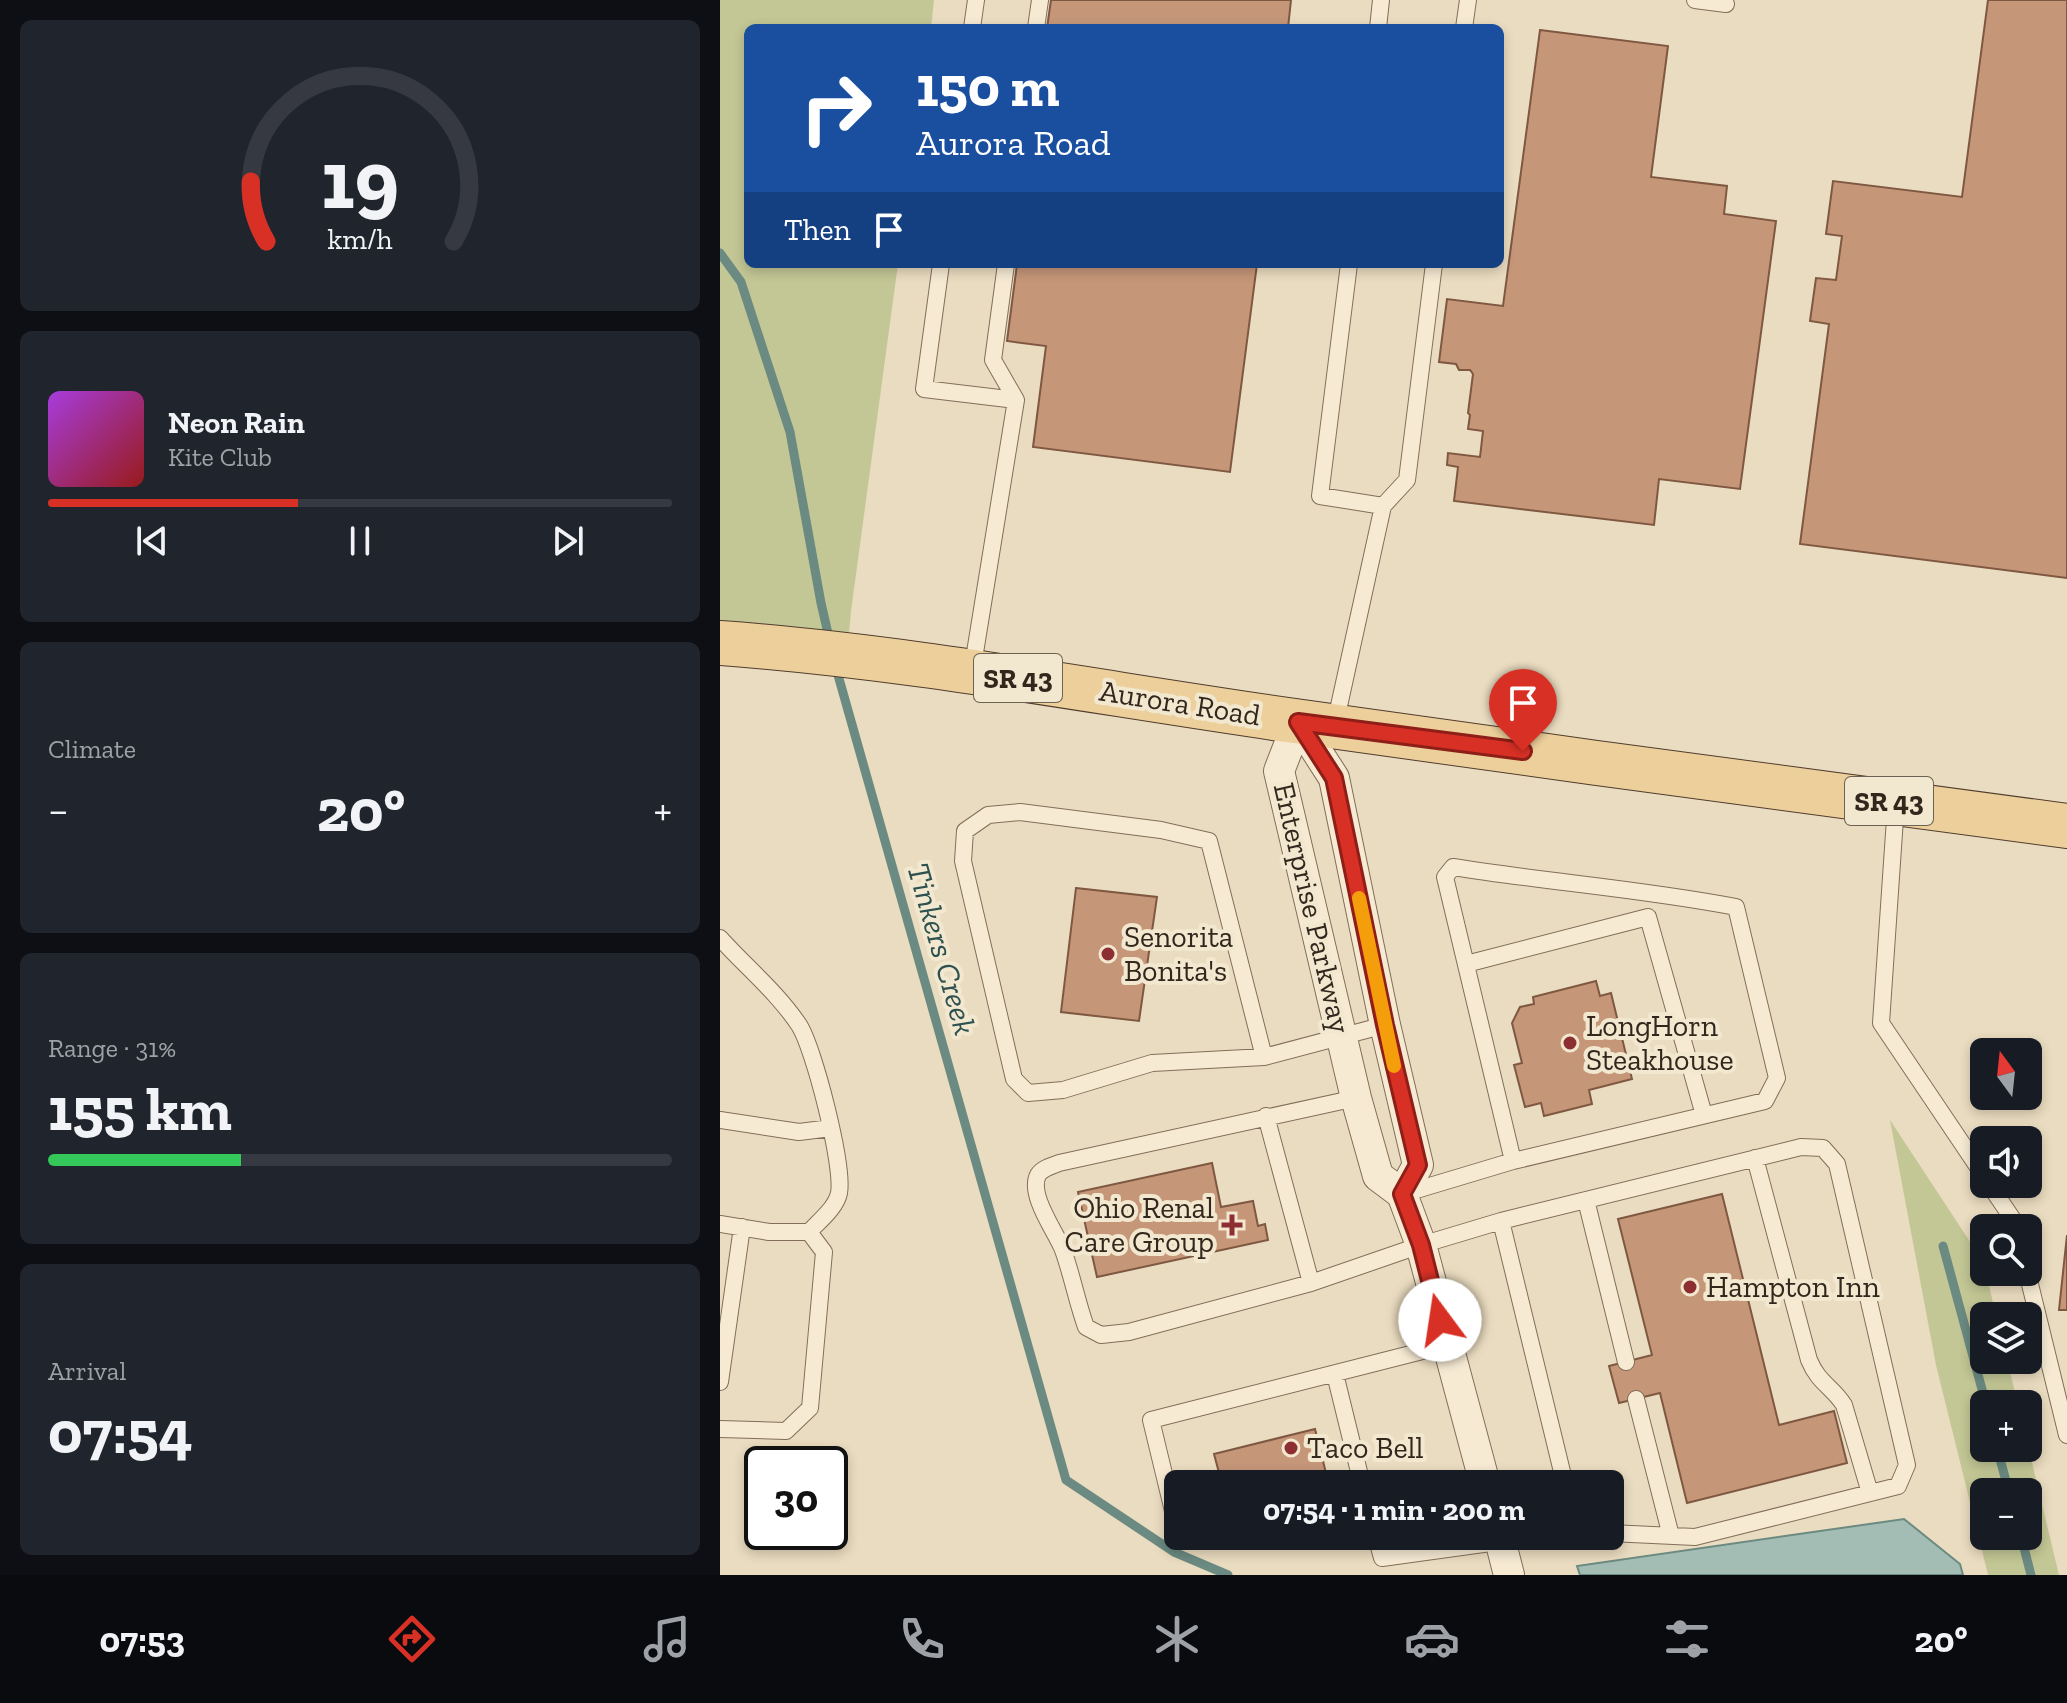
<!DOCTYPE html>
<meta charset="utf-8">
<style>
body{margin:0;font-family:"Zilla Slab",serif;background:#20242c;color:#f1f3f6;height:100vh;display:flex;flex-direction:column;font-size:30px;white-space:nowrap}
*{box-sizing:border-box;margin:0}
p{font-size:26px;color:#9ea1a6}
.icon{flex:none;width:44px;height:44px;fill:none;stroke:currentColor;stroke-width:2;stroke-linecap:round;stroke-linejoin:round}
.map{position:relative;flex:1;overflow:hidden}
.details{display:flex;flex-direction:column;gap:20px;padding:20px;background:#0d0f14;width:720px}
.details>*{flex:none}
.top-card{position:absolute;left:24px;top:24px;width:760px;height:244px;border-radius:12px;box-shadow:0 4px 12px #0003;background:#1a4fa0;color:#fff;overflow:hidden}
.needle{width:52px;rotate:345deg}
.buttons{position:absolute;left:1250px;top:1038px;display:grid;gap:16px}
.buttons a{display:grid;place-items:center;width:72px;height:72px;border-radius:12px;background:#171b24;box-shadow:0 4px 12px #0003;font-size:40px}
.speed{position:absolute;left:24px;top:1446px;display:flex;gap:16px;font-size:40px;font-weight:700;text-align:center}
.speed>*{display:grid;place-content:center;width:104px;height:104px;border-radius:50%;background:#171b24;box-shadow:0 4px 12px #0003;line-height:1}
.speed .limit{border:4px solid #111;border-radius:12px;background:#fff;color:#111}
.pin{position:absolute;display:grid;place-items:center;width:68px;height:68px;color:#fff;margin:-82px -34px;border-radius:50% 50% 50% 0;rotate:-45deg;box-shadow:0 0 8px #0007}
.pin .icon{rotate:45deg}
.me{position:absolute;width:88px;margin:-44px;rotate:346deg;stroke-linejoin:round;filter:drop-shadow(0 0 6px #0008)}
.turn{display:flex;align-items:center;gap:28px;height:168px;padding:0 40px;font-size:36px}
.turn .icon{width:104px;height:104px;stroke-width:2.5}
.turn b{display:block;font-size:56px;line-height:68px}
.then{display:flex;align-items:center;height:76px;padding:0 40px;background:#0003;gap:16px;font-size:30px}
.big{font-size:60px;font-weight:800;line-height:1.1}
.details .tile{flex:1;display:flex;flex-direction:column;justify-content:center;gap:12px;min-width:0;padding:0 28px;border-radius:12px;background:#20242c}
.details .dial{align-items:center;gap:0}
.dial svg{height:208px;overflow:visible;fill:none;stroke:#363941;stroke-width:7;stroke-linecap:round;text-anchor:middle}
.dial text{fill:#f1f3f6;stroke:none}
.song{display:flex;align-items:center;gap:24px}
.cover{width:96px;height:96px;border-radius:12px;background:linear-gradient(135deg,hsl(280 70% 55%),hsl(0 70% 35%))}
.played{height:8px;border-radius:4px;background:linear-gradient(90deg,#d93025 40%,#363941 40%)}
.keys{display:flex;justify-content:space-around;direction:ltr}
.heat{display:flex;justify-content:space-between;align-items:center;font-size:44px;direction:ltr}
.charge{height:12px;border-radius:6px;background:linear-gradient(90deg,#34c759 31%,#363941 0)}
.trip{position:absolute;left:444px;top:1470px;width:460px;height:80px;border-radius:12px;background:#171b24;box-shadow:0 4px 12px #0003;font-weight:800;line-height:80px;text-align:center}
.dock{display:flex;height:128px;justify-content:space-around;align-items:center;background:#090b0e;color:#9ea1a6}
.dock .icon{width:56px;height:56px}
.dock .active{color:#d93025}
.dock b{font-size:36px;color:#f1f3f6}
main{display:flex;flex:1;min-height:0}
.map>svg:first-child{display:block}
</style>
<main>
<section class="details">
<div class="tile dial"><svg viewBox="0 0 100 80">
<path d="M14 69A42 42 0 1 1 86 69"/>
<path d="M14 69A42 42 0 0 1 8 46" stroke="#d93025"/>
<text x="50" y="56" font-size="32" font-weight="700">19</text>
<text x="50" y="72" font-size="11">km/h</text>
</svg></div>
<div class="tile">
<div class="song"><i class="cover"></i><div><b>Neon Rain</b><p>Kite Club</p></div></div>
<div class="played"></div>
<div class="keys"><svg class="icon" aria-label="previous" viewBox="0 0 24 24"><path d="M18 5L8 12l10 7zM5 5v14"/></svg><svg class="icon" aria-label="pause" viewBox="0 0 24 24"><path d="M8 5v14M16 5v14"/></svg><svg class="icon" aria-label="next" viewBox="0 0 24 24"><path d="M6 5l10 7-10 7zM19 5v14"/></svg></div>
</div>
<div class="tile"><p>Climate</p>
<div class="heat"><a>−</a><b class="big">20°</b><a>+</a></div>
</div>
<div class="tile"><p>Range · 31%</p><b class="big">155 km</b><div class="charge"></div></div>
<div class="tile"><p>Arrival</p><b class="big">07:54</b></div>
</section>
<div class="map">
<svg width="1347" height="1575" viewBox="0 0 1347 1575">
<rect width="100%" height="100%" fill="#eadcc0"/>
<path fill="#c3c795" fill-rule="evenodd" d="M0 0H214L211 28H28V264H178L131 611 127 656 0 643Z
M1170 1120 1264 1263 1276 1316H1264V1360H1287L1298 1404H1264V1448L1308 1446 1339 1575H1268L1216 1365ZM1264 1492H1308V1536H1264Z"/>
<path fill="#a3bdb4" stroke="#6b8a81" stroke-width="2" d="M1184 1519 1240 1564 1243 1575H860L857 1566Z"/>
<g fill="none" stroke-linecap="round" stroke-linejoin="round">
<path stroke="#6b8a81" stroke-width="9" d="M0 253 21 282 70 432 101 603 110 642
M116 668 346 1480 454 1552 508 1575
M1223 1246 1266 1404
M1277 1448 1289 1492
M1301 1536 1311 1575"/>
</g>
<path fill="#c69679" stroke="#7f5841" stroke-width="2" d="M331 0H571L568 28H327Z
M1268 0H1347V578L1080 544 1109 324 1090 321 1096 278 1116 280 1122 236 1106 234 1113 181 1242 197Z
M820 30 948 46 931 177 1007 186 1004 214 1056 221 1020 489 939 479 934 525 734 501 738 467 727 465 728 453 760 457 763 431 748 429 750 415 748 413 753 374 750 370H739L736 364 719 362 727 299 783 306Z
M297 264H537L510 472 313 447 326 346 287 341Z
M356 888 437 897 419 1021 341 1012Z
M876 981 880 996 891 993 912 1079 869 1090 872 1104 824 1116 821 1103 805 1107 794 1065 802 1063 792 1023 800 1007 814 1004 813 997Z
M492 1163 501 1207 533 1201 538 1226 545 1224 548 1240 377 1277 358 1192Z
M1002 1194 1059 1425 1114 1411 1127 1463 967 1503 940 1393 899 1403 889 1366 932 1355 898 1219Z
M1347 1235V1310H1339Z
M595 1429 606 1473 563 1484H502L494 1454Z"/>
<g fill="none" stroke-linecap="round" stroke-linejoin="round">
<defs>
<path id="service" d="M975 0 1006 4
M252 28 256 0
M316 28 320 0
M658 28 661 0
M744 28 748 0
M221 264 204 389 296 400
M629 264 600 496 663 506
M252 671 296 400 273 360 286 264
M615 724 663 506 687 480 714 264
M1176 804 1161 1023 1264 1176
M0 938C26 967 57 992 79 1025 94 1048 124 1166 119 1193 116 1208 99 1221 89 1232H49L0 1224
M746 964 928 917 984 1115
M544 1057 489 841 441 830 300 812 268 815 245 831 243 861 294 1079 308 1093 343 1090 432 1063 544 1057 665 1025
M636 1098 339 1163C332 1166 322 1168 318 1175 308 1195 336 1232 343 1250 352 1275 357 1302 366 1327L381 1335 409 1332 591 1283 701 1245 781 1221 1081 1147 1103 1148 1117 1164 1187 1465 1178 1486 975 1537 890 1533
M546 1116 591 1283
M0 1120 79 1132 111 1128
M1035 1158 1089 1360C1099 1384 1112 1386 1124 1405L1150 1493
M1269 1184 1294 1221 1296 1228
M683 1194 793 1161 1045 1101 1057 1078 1016 907C923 889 827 882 733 867L725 877 793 1161
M866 1200 906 1362
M781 1221 845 1484
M1307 1272 1347 1435
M615 1374 642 1484
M0 1382 22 1227
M916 1399 951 1536
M0 1429 66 1431 90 1408 104 1252 89 1232
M458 1515 453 1511 431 1420 726 1345
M656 1536 662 1558 822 1536"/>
<path id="minor" d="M578 722 559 771 636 1098 658 1176 682 1194 701 1245 765 1484
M578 722 614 778 665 1025 698 1165 682 1194
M779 1536 789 1575"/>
<path id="primary" d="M0 643C193 657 384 694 575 721 832 758 1090 791 1347 826"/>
</defs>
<use href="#service" stroke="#826e5a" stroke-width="18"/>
<use href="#minor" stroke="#826e5a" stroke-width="32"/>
<use href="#primary" stroke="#503c2e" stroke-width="46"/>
<use href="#service" stroke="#f6ead3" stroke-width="16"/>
<use href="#minor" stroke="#f6ead3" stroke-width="30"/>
<use href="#primary" stroke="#eccf9a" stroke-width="44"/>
</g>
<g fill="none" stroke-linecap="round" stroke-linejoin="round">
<defs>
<path id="route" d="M720 1320 701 1245 682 1194 698 1165 665 1025 614 778 578 722 803 751"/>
</defs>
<use href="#route" stroke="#8d1f18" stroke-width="20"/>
<use href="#route" stroke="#d93025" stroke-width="14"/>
<path stroke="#f59e0b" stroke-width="14" d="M639 898 674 1066"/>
</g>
<g fill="#8d2e32" stroke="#f2e7cf" stroke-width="3">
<circle cx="388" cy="954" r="8"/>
<circle cx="850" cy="1043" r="8"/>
<path d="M508 1213h8v8h8v8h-8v8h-8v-8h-8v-8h8z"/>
<circle cx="970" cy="1287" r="8"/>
<circle cx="571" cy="1448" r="8"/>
</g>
<g text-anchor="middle" stroke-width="8" stroke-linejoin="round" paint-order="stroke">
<g fill="#f2e7cf" stroke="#6c6152" stroke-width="2">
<rect x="254" y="654" width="88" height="48" rx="6"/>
<rect x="1125" y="777" width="88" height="48" rx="6"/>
</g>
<g font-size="28" font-weight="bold" fill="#33271d">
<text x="298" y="688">SR 43</text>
<text x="1169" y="811">SR 43</text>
</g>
<g font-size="30" fill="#33271d" stroke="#f2e7cf">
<text transform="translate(460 703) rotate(9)" y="10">Aurora Road</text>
<text transform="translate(592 908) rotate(77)" y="10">Enterprise Parkway</text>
</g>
<g font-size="30" fill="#33271d" stroke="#f2e7cf" text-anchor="start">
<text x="404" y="947">Senorita<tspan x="404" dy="34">Bonita's</tspan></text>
<text x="866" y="1036">LongHorn<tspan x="866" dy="34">Steakhouse</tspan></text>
<text x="494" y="1218" text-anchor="end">Ohio Renal<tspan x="494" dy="34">Care Group</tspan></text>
<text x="986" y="1297">Hampton Inn</text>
<text x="587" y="1458">Taco Bell</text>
</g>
<g font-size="32" font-style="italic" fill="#2d514e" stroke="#f2e7cf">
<text transform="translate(222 949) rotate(74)" y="11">Tinkers Creek</text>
</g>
</g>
</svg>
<div class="buttons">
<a><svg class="needle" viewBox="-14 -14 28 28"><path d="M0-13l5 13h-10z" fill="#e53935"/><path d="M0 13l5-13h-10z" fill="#9ea1a6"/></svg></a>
<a><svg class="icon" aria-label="sound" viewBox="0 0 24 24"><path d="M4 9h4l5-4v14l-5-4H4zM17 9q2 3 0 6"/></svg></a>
<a><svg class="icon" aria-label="search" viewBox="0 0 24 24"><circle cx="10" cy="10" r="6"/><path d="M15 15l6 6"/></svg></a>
<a><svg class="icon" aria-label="layers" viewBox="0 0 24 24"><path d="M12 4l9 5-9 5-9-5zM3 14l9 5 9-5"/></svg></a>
<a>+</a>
<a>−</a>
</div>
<div class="speed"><div class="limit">30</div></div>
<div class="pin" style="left:803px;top:751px;background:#d93025"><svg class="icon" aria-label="arrive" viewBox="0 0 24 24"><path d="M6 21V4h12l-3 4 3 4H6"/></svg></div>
<svg class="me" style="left:720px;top:1320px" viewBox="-20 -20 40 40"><circle r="19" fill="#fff"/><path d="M0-13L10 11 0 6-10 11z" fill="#d93025"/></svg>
<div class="trip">07:54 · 1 min · 200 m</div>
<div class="top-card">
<div class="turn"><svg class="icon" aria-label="right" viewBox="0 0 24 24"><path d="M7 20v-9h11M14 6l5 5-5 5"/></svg><div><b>150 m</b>Aurora Road</div></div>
<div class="then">Then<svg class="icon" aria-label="arrive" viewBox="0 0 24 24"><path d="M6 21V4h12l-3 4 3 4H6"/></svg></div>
</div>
</div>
</main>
<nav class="dock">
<b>07:53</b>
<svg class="icon active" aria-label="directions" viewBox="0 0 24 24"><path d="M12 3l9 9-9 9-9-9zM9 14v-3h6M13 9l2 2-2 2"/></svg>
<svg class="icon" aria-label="music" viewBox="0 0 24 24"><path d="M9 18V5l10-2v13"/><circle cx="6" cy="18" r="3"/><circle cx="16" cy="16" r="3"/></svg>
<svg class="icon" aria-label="phone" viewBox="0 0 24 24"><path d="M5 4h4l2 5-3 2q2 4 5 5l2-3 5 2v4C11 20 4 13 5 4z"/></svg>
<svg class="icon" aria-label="climate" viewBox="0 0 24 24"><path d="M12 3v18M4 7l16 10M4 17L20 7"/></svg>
<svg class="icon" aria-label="car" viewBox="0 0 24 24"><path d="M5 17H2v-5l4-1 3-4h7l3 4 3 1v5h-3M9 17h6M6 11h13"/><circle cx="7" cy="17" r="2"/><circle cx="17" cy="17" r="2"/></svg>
<svg class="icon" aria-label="filters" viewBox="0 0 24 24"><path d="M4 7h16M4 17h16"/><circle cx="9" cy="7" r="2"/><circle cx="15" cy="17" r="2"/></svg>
<b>20°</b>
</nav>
